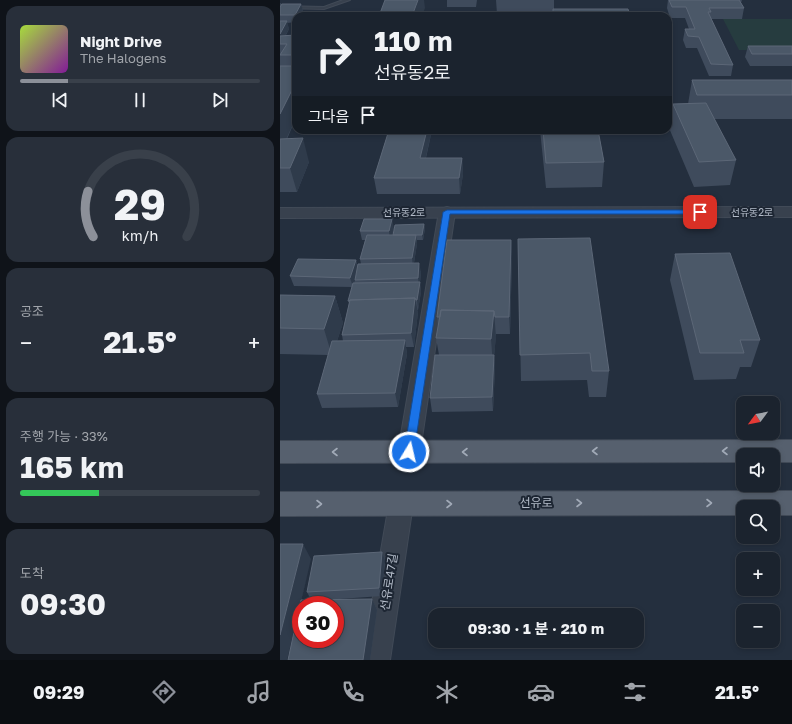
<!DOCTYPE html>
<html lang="ko">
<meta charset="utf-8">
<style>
body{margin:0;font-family:"Golos Text","Noto Sans KR",sans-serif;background:#282f3a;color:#f1f3f6;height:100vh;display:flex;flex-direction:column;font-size:15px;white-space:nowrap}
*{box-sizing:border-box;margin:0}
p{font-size:13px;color:#a0a4aa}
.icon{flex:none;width:22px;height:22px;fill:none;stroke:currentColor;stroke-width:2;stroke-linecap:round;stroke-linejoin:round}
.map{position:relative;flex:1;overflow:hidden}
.side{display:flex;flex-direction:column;gap:6px;padding:6px;background:#0f1319;width:280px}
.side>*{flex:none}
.hud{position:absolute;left:12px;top:12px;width:380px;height:122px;border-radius:12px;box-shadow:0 2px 6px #0003,0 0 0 1px #39404a;background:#1b232e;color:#f1f3f6;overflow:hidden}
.needle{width:26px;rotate:238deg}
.tools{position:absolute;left:456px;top:396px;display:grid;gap:8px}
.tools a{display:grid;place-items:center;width:44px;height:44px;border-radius:8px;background:#1b232e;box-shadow:0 2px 6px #0003,0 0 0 1px #39404a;font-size:20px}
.speed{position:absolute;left:12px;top:596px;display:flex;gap:8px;font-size:20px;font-weight:700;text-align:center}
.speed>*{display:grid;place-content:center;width:52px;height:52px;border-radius:50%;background:#1b232e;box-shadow:0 2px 6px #0003,0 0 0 1px #39404a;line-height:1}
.speed .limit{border:6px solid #d22;background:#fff;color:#111}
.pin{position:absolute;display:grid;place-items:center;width:34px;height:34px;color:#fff;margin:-17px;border-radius:8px;box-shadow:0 2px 6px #0006}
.me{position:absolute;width:44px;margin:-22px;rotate:9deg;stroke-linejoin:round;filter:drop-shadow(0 0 3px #0008)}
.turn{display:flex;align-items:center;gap:14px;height:84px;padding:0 16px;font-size:18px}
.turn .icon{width:52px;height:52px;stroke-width:2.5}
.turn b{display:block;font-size:28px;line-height:34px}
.then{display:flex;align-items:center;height:38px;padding:0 16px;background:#0003;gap:8px;font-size:15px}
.big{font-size:30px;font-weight:700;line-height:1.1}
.side .card{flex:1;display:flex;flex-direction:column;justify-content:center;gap:6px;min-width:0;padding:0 14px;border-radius:12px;background:#282f3a}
.side .dial{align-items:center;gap:0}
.dial svg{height:104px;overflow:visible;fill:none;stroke:#39404a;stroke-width:7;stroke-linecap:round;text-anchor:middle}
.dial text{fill:#f1f3f6;stroke:none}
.song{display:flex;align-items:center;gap:12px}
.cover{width:48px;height:48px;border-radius:6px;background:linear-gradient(135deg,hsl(80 70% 55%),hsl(290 70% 35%))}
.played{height:4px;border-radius:2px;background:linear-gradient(90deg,#8c9099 20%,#39404a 20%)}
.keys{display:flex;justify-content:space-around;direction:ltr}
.heat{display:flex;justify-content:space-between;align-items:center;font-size:22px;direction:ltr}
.charge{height:6px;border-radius:3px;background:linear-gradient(90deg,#34c759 33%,#39404a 0)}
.trip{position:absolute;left:148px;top:608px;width:216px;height:40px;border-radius:12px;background:#1b232e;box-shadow:0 2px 6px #0003,0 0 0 1px #39404a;font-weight:700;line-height:40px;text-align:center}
.menu{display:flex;height:64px;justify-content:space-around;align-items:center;background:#0b0e12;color:#a0a4aa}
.menu .icon{width:28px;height:28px}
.menu .on{color:#8c9099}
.menu b{font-size:18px;color:#f1f3f6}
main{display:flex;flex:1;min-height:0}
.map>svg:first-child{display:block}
</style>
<main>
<section class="side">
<div class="card">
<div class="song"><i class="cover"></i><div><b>Night Drive</b><p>The Halogens</p></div></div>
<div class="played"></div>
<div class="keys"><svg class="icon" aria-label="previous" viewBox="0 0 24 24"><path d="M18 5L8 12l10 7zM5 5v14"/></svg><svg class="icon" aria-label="pause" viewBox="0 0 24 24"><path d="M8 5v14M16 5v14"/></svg><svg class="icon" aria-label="next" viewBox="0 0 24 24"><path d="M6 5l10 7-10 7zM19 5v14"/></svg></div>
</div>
<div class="card dial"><svg viewBox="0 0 100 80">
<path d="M14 69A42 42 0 1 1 86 69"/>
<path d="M14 69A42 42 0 0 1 10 34" stroke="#8c9099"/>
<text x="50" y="56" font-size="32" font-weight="700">29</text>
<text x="50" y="72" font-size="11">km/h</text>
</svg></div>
<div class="card"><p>공조</p>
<div class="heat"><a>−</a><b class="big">21.5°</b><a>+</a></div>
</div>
<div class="card"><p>주행 가능 · 33%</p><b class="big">165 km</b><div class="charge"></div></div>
<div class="card"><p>도착</p><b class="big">09:30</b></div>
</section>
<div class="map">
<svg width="512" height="660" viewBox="0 0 512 660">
<rect width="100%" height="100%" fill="#242f3e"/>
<path fill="#263c3f" d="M443 19H512V50H459Z"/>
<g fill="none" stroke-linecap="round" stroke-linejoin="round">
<defs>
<path id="service" d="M63 0H70L44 9 0 8V6L44 7Z"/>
<path id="minor" d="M167 207 173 209 175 212 140 452 137 459 129 461 121 459 118 452 159 212 161 209Z
M121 493 129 497 133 504 110 660H82L109 504 113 497Z"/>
<path id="tertiary" d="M512 207V217L0 218V208Z"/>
<path id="primary" d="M512 440V462H493V455H463V462L0 463V441Z
M512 491V515H493V507H463V515L0 516V492Z"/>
</defs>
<use href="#service" stroke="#414a57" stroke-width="2"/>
<use href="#minor" stroke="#414a57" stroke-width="2"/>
<use href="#tertiary" stroke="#414a57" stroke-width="2"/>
<use href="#primary" stroke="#414a57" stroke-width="2"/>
<use href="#service" fill="#38414e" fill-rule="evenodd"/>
<use href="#minor" fill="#38414e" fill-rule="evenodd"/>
<use href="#tertiary" fill="#38414e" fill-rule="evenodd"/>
<use href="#primary" fill="#56606e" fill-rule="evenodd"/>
</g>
<path fill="#3f4b5c" d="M167 0H197L196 7H167Z
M216 0H274V9L350 16H272L273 14H217Z
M388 0H462L461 3 464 8 462 19H431L453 65 451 76H429L417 48H406L403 40 405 29H409L405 18H390L387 8Z
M0 3 2 4H21L23 11 16 16V22L7 23 9 29 6 35H16V118L7 139 29 162 17 192H0Z
M468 46H512V66H470L465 57Z
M412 80H512V119H434L456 160 450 185 414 187 389 128 393 104H408Z
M109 130H152L146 158H182L183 174 180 194H97L94 178Z
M260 130H318L324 162 322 187 266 188Z
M144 224 145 229 143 240H137V244L134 263 141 272 140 283 141 292 138 310H137L138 312 134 347H126L127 354 118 407 42 408 37 394 48 355 0 354V295L55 296 63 323 57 341H63L62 335 69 303 68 301 72 287 14 286 10 276 76 260 78 267 81 264 80 259 85 240H82L80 231 114 228 112 235Z
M238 239 329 371 326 397H309L307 380 241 381Z
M231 240 232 257 230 334H216L214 357 215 368 213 411 152 412 150 398 159 355 156 338 158 327 157 317Z
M395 254 480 340 471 367H460L456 379 414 380 390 280Z
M102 552 105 560 102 596 45 600 92 599 97 610 90 660H8L18 611 7 660 31 559 21 600H31L27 592Z"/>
<path fill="#2f3b4b" d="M138 0H144L145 8 142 16H132Z
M21 4 23 11 21 16H16V18L15 15Z
M7 21 9 29 1 43 0 39V34Z
M16 82V118L0 152V114Z
M147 130H152L142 174 140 158Z
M23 138 29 162 17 192 10 168Z
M182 158 183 174 180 194 179 178Z
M112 219 114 228 110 240 109 231Z
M144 224 145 229 143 240 142 235Z
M136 235 137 244 133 268 132 258Z
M231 240 232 257 230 334 229 317Z
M76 260 78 270 73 287 70 278Z
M139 263 141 272 140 283 141 292 138 310 137 300 139 286 138 278Z
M55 296 63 323 52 356 44 329Z
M135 298 138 312 134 347 131 333Z
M214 311 216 337 214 357 215 368 213 411 212 397 213 365 211 339Z
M125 340 127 354 118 407 115 393Z
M23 544 31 559 7 660H0V635Z
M102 552 105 560 102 596 99 588Z
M92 599 97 610 90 660H83Z"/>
<path fill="#4b5868" stroke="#5c6777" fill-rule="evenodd" d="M105 0H138L132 16H99Z
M389 0H459L464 8H429L431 12H428L453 65 431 64 419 37 408 36 405 29H415L406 7H392Z
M2 4H21L15 15H0V7Z
M273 9H348L350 16H273Z
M0 21H7L0 34Z
M16 35V55H0L7 44H0V36Z
M468 46H512V54H472Z
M0 66H16V82L0 114Z
M412 80H512V95H417Z
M426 103 456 160 419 162 393 104Z
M109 130H147L140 158H182L179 178H94Z
M263 130H318L324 162 266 163Z
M23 138 10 168H0V139Z
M84 219H112L109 231H80Z
M144 224 142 235H113L115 225Z
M87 235H136L132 258 80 259Z
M310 238 329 371H312L310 353 240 355 238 239Z
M167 240H231L229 317H215L214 311 161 310 160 317H157Z
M450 253 480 340H460L464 353H420L395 254Z
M18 259 76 260 70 278 10 276Z
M139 263 138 278 75 280 78 264Z
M140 282 137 300H136L135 298 70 300 69 301H68L73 283Z
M0 295 55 296 44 329 0 328Z
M135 298 131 333 62 335 70 300Z
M161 310 214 311 211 339 156 338Z
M125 340 115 393 37 394 52 341Z
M155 355H214L212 397 150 398Z
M0 544H23L0 635Z
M102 552 99 588 27 592 34 556Z
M92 599 83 660H8L21 600ZM21 605H55V639H21Z"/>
<defs><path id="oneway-chevron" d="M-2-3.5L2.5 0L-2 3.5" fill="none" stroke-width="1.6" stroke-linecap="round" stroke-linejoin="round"/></defs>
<g stroke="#a1aab7">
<use href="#oneway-chevron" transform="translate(315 451) rotate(180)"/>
<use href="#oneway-chevron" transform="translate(445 451) rotate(180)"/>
<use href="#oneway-chevron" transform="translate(55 452) rotate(180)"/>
<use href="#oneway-chevron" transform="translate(185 452) rotate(180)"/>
<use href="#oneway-chevron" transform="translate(299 503)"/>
<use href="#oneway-chevron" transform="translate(429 503)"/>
<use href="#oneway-chevron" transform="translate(39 504)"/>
<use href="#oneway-chevron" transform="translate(169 504)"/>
</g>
<path fill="#1a73e8" stroke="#114b97" d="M167 210H420L424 212 420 214H170L134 452 133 455 129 456 125 455 124 452 163 212Z"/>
<g text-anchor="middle" stroke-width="4" stroke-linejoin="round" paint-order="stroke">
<g font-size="10" fill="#b4bcc9" stroke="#1d2633">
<text x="124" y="216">선유동2로</text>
<text x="472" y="216">선유동2로</text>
</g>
<g font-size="12" fill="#b4bcc9" stroke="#1d2633">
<text x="256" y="507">선유로</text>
<text transform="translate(109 582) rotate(-81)" y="4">선유로47길</text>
</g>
</g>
</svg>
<div class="tools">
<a><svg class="needle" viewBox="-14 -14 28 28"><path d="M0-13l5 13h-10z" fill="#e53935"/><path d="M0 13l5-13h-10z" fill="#a0a4aa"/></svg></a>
<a><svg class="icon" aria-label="sound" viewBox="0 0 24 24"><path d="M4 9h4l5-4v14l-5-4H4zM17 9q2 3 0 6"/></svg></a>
<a><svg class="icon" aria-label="search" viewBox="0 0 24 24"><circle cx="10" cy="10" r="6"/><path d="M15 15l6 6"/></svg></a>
<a>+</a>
<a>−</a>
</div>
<div class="speed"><div class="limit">30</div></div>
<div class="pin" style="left:420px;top:212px;background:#d93025"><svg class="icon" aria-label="arrive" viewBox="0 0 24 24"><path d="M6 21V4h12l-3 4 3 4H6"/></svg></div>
<svg class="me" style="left:129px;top:452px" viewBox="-20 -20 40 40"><circle r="17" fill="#1a73e8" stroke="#fff" stroke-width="3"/><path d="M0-11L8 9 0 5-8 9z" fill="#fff"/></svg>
<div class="trip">09:30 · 1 분 · 210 m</div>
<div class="hud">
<div class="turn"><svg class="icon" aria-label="right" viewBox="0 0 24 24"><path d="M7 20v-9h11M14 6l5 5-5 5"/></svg><div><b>110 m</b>선유동2로</div></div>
<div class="then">그다음<svg class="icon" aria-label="arrive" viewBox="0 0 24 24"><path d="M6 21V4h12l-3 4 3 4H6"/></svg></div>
</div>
</div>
</main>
<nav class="menu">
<b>09:29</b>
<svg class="icon on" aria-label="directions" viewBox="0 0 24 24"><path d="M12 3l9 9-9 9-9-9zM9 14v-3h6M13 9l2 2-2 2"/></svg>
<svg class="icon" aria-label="music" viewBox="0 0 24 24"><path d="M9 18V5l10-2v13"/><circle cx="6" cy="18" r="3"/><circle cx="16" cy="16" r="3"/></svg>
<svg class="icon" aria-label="phone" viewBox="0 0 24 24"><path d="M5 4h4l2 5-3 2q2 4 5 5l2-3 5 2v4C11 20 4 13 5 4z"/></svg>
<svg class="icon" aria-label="climate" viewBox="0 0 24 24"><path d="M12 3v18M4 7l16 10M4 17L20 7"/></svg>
<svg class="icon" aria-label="car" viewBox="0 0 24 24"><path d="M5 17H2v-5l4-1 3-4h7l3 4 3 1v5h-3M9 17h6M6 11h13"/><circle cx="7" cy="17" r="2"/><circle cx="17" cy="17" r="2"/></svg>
<svg class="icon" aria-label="filters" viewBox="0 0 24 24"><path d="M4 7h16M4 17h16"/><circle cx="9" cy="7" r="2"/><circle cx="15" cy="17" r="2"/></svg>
<b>21.5°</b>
</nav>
